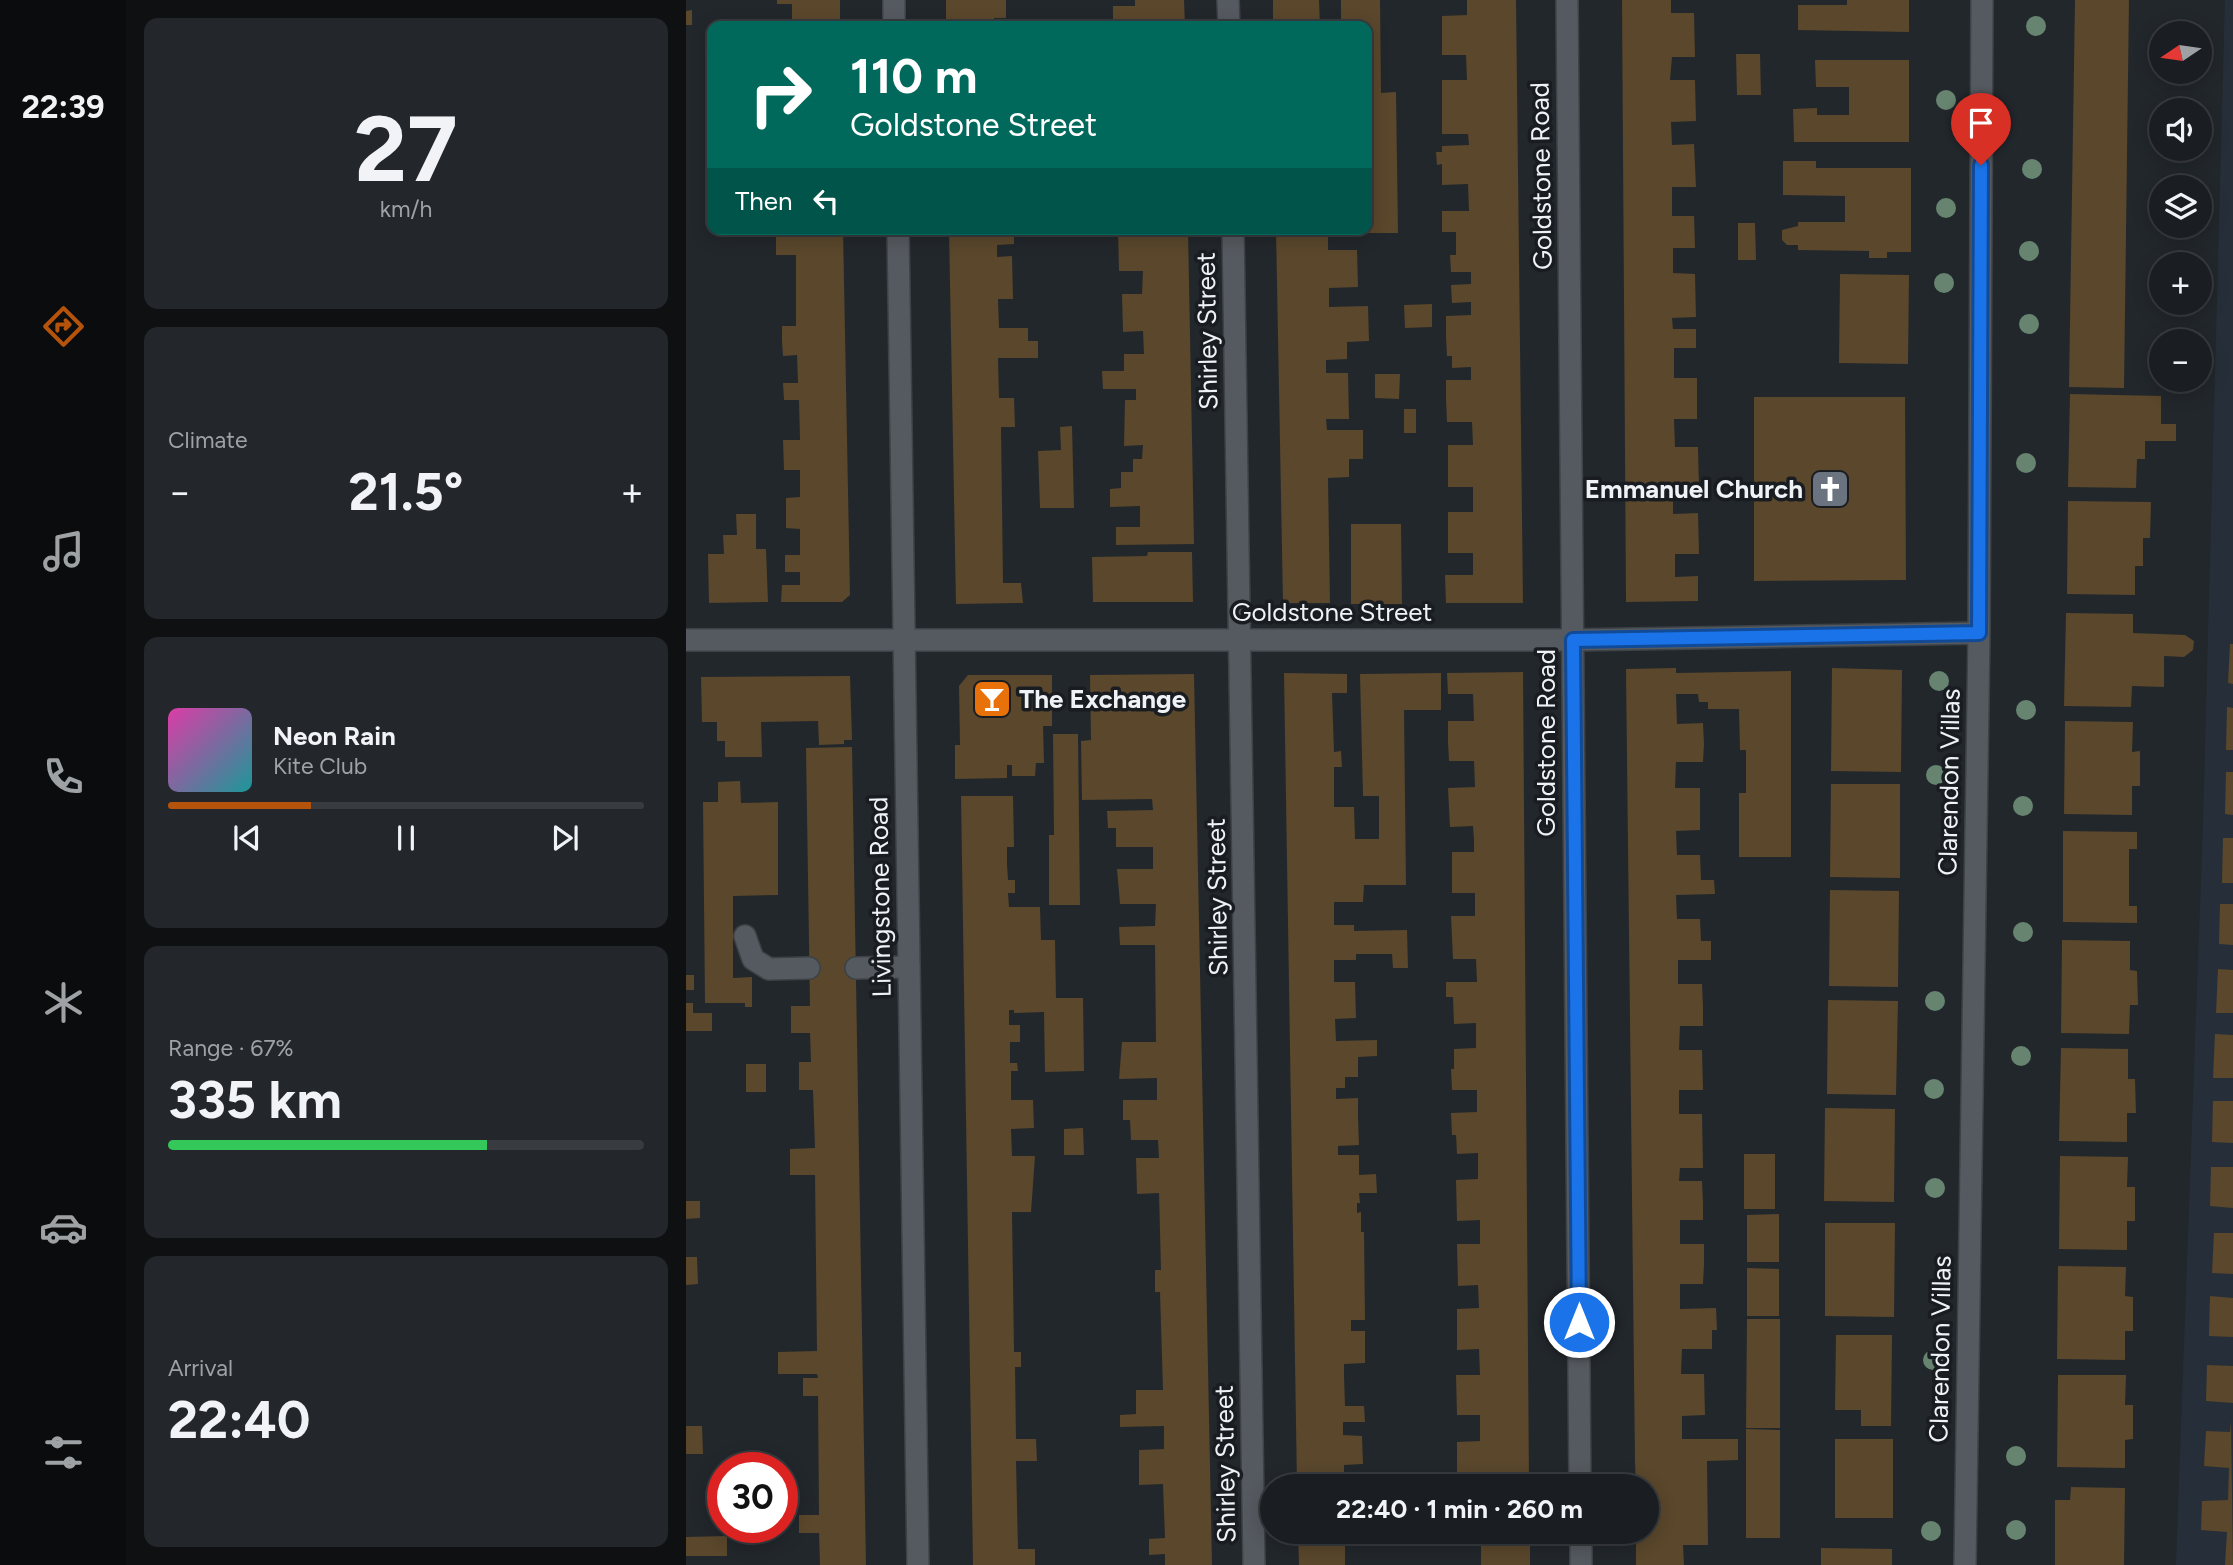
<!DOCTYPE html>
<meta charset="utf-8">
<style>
body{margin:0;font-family:Figtree,sans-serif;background:#23262a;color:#f1f3f6;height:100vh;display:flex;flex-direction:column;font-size:26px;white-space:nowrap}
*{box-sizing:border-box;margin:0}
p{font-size:23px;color:#9fa2a5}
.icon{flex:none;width:38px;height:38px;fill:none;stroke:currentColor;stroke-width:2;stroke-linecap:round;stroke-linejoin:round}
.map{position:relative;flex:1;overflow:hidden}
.sheet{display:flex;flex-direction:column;gap:18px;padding:18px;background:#0e1012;width:560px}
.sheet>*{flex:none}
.top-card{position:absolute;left:21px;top:21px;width:665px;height:214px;border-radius:14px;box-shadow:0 4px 18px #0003,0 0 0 2px #383b3f;background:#00695c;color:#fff;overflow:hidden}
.needle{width:46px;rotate:257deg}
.buttons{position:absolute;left:1463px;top:21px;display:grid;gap:14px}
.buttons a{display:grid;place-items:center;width:63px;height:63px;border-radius:50%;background:#1a1d21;box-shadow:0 4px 18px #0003,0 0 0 2px #383b3f;font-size:35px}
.speed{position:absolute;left:21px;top:1452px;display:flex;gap:14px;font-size:35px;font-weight:700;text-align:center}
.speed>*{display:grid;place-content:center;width:91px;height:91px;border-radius:50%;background:#1a1d21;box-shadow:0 4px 18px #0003,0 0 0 2px #383b3f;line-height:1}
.speed .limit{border:10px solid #d22;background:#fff;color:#111}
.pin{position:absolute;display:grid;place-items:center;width:60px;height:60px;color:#fff;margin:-72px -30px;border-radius:50% 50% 50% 0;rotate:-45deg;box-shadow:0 0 7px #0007}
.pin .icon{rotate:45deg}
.me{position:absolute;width:77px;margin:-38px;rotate:0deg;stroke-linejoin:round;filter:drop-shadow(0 0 5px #0008)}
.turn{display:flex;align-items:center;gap:24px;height:147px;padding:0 28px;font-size:32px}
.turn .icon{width:91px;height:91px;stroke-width:2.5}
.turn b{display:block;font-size:49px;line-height:60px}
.then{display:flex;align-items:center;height:66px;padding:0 28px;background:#0003;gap:14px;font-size:26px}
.big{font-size:52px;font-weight:700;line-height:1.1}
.sheet .tile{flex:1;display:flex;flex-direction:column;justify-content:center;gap:10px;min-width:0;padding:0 24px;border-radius:14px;background:#23262a}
.sheet .dial{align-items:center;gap:0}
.dial b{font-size:91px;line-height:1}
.song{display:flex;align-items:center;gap:21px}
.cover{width:84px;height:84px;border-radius:10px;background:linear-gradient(135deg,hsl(320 70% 55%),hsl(180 70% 35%))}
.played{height:7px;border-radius:4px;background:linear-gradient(90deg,#b45309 30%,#383b3f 30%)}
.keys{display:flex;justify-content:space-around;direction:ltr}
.heat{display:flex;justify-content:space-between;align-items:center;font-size:38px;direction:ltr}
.charge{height:10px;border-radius:5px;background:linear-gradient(90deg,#34c759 67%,#383b3f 0)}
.trip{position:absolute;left:574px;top:1474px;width:399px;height:70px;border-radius:35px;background:#1a1d21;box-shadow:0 4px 18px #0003,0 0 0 2px #383b3f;font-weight:700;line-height:70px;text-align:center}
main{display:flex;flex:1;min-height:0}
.tabs{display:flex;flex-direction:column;width:126px;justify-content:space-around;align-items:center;background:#0a0c0d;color:#9fa2a5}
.tabs .icon{width:49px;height:49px}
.tabs .current{color:#b45309}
.tabs b{font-size:32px;color:#f1f3f6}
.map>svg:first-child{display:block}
</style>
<main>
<nav class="tabs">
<b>22:39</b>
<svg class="icon current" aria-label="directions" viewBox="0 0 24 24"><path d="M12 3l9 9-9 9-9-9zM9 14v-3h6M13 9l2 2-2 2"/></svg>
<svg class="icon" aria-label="music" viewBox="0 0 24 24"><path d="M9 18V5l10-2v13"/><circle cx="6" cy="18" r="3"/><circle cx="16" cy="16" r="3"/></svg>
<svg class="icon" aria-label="phone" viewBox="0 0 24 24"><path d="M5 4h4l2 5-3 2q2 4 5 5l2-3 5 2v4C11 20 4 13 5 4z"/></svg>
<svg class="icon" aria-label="climate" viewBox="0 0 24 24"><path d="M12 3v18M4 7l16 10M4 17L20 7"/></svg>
<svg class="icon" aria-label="car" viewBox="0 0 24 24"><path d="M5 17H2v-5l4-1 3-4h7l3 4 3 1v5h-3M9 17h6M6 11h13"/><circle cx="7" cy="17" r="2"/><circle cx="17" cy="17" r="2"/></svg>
<svg class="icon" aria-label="filters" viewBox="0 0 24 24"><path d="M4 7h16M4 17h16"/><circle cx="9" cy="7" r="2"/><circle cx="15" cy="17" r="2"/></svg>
</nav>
<section class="sheet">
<div class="tile dial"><b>27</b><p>km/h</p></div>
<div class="tile"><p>Climate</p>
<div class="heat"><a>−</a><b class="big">21.5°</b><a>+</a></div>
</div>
<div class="tile">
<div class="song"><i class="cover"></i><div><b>Neon Rain</b><p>Kite Club</p></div></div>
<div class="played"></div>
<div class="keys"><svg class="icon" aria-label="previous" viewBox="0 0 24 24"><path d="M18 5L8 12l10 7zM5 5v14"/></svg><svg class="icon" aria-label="pause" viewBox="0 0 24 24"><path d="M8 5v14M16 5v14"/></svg><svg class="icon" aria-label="next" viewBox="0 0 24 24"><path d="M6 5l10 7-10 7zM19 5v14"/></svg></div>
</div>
<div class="tile"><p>Range · 67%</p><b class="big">335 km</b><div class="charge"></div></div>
<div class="tile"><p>Arrival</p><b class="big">22:40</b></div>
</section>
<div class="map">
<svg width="1547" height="1565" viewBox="0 0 1547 1565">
<rect width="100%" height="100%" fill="#22272c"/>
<path fill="#262f39" d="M1539 0H1547V1565H1490L1517 825Z"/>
<path fill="#5a472c" d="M91 0H154V26H106V4H91Z
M260 0H320V18H308V26H260Z
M449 0H498L499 26H427V6H449Z
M587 0H633L634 26H587Z
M655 0H694L695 93 710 92 712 233H642V250H671L672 287 643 288V307L682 306 683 341 661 342V359L640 360V373H662L663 419H640L641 430H677V459H663V477L642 478 644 603H597L590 229H681V26H655Z
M781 0H830L837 603H760L759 575H787V553H762V512H787V487H762V445H787L786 422H761L760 399V380H785V367L766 368V356H761L760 337V316L785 315V302L766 303 765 285 785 284V272H765L764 255H770V232H756V211H783L782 184 756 185V164L751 165 750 152H756V146L783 145 782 134H756V80H781L780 55H756V16L781 15Z
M936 0H985V13H1008L1009 57H986L984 80H1009L1010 121 985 122 986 145 1008 144 1010 187H986V216H1008L1009 248H987V273L1009 274 1010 317 986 318 987 329H1010V348H988V378H1011V419H988L989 447H1012L1013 489H1007V494H987V514L1012 513 1013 554H989V577L1012 576V601L940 602Z
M1161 0H1223V32L1112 30V5H1161Z
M1389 0H1443L1438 388 1383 387Z
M6 10V25H0V11Z
M1050 54H1074L1075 95H1051Z
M1129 60H1223V142H1108L1107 109 1131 108V115H1163V87H1130Z
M1097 161H1130V168H1225V252H1201V258H1183V251L1112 250V245H1101L1096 240V230L1112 226V222H1159V196L1097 195Z
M1052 223H1069L1070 260H1052Z
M90 229H157L164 595 156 602H95L96 585H114V572H99V555H114V529L100 528V498L114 497V470H98L97 440H114L113 400H98L97 383H112L111 355 97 356 96 341V326H110V255H90Z
M263 229H328V244L311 245V257L326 256 327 299H312L313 328H342V341H352V358H312L313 398H328L329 427H315L317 583H335L337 603 270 604Z
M432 229H502L508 544 430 545V527H454V506L424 507V489L435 488V472H447V459H456L457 445 438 446 439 400H450V389H417L416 371H438V354H458L457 331 437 332 436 294H456L457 271H433Z
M1154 274 1223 275 1222 364 1153 363Z
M746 304V327L719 328 718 305Z
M689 374H714L713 399 689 398Z
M1384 394 1475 396V424H1490V441H1459V459H1451L1450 488 1382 487Z
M1068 397H1219L1220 580 1068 581Z
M718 409H730V433H718Z
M386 426 388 508H354L352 451 375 450 374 427Z
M1382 501 1465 502 1464 538H1457V566H1449V595L1381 594Z
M50 514H70V549H80L82 602 23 603 22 554H38L37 535H51Z
M665 524H715L716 604H665Z
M462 552H506L507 602H407L406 557 461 556Z
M1380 613 1447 614V633L1499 635 1508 641 1507 650 1498 657 1478 656V687L1446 686 1445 707 1378 706Z
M1544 644H1547V684L1542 683Z
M990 668V673L1105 671V857H1053V793H1060V750H1054L1053 709H1022V702H1013L1012 694H990L991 724 1017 723 1018 744 1017 762H990L989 788H1014V830L990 831 991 855H1014L1015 880H1028L1029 894 990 895 991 919H1014L1015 941H1025V960H992V984H1016L1017 1007V1026H994L993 1050H1016L1017 1090H993V1114H1016L1017 1168H994L993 1181H1016L1017 1202V1220H994V1244H1018V1265L1017 1284H994V1309L1030 1308 1031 1330H1026V1349H996L995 1374H1018L1019 1415 996 1416V1439H1052V1460L1021 1461 1022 1545H997L998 1565H950V1531H961V1486H950L949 1462 940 669Z
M1146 668 1216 670 1215 772 1145 771Z
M837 672 843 1486H795V1480H771V1442L794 1441V1415H771L770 1375H794L793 1349 771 1350V1309L793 1308 792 1285 772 1286 771 1244H794V1220L771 1221 770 1180 792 1179V1153L771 1154 770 1135H766L765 1113 791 1112V1090H766L765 1069H768V1049L790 1048V1023L768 1024 767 997H760V982H791L790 959H767L765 916H789V893H766V852H788V840L787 826 764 827 762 788 789 787 788 761H763L762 742V721H788L787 694H762L761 673Z
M598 673 661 674V693H646L648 752 655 751 656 767H648V807H668L669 839H693V796H677L674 674 755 673V710H718L720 885H678L677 902H648V925H668V931L721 930 722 968H707L706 954H670V960H648V982H669L670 1018 649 1019 650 1041 691 1040V1056L672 1057V1077H659V1088H650V1099L672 1098V1116L673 1145 652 1146V1155H673V1175L690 1174 691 1193H673L674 1203H671V1213L675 1212V1232H678L679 1320H665V1331H679V1363L658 1364V1376L659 1406H678L679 1422H657V1435L676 1436 677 1464 658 1465V1486H611Z
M508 674 526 1565H479V1554L463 1555V1539L479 1538 477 1484 453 1485V1450L478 1449V1426L434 1427V1415L450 1414V1390H477L474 1292H469V1270H475L473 1193 451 1194 450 1158H473L472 1140H445L444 1120H437V1100H471V1078L433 1079 436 1042H470L469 945H434L433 927 469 926 470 904H434L431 869H467V847H430V828H422L421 811 467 810 466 799 396 800 395 741 405 740 404 675Z
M282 675H366V726H357L358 763H350L349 776H326V765H321V778L269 779V745H274L273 686Z
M164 676 166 740H158V744L133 745 132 721 75 722 76 757H39V741H31V722H16L15 677Z
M1541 707 1547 708V750H1540Z
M1379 721 1447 722 1446 752 1454 751V786H1446V815L1378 814Z
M367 734H392L394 905H363V835H368Z
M166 747 180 1565H134L133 1533H113V1515H133L132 1396H117V1378H132L131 1374H92V1352L131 1351 129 1175H104V1149L129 1148 127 1090H113V1062H125L124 1033H105V1006H124L120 748Z
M1540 772H1547V815L1539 814Z
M54 781 55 803 92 802V895L47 896V978L66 977V1007H59V1003H19L17 802H32V782Z
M1145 784H1214V878L1144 877Z
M275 796H327L328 847H321V864L322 880H329V893H322L323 907H354L355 940H369L370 998H397L398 1071 359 1072 358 1012 328 1013V1010H323V1025H334V1042H324V1063H331L332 1071H325V1100H347L348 1128 325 1129 326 1156H349L345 1212H326L328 1352H335V1367H329L330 1439H350L351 1461H330L332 1549H349V1565H287Z
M1377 831 1451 832V849H1443V906H1451V923L1377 922Z
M1537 838H1547V883H1536Z
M1144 890 1213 891 1212 987 1143 986Z
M1534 904H1547V945L1533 944Z
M1376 940 1444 941V970L1451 971 1452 1005H1444L1443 1034 1375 1033Z
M1532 969 1547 970V1013H1530Z
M0 975H8V990H0Z
M1142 1000 1212 1001 1210 1095 1141 1094Z
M0 1003H7V1013H26V1031H0Z
M1529 1034 1547 1035V1078H1527Z
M1375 1048 1442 1049V1079H1449L1450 1113H1441V1142L1373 1141Z
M60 1064H80V1092H60Z
M1527 1101H1547V1143L1526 1142Z
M1139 1108 1209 1109 1208 1202 1138 1201Z
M397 1128 398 1155H378V1129Z
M1058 1154H1089V1209H1058Z
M1374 1156 1442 1157 1441 1187H1449V1221H1441V1250L1373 1249Z
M1525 1167H1547V1208L1524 1206Z
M0 1201H14V1218L0 1219Z
M1093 1214V1262H1061V1215Z
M1139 1223H1209L1208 1317 1139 1316Z
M1528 1233H1547V1274L1526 1273Z
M0 1257H11L12 1284 0 1285Z
M1372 1266 1440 1267 1439 1296 1447 1297V1331H1439V1360L1371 1359Z
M1061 1268 1093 1269V1316H1061Z
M1524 1296 1547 1298V1337L1523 1336Z
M1061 1319H1094V1428H1060Z
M1150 1335H1206L1205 1426H1175V1410H1149Z
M1521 1365 1547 1366V1403L1520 1401Z
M1372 1375H1440L1439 1405H1447V1439L1439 1440V1468L1371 1467Z
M1545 1421 1547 1565H1539L1541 1532 1515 1530 1516 1501 1542 1500 1543 1468 1518 1466 1520 1431 1544 1432Z
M0 1426H16L17 1454H0Z
M1060 1429 1094 1430V1538H1060Z
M1149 1439H1207V1518H1149Z
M1385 1487 1439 1488 1438 1565H1369V1500H1384Z
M612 1531H659V1565H613Z
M771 1531H844V1565H795V1545H772Z
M41 1536V1556H0V1537Z
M1135 1548 1206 1549V1565H1135Z"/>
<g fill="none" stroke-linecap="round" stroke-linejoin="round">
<defs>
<path id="service" d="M59 936 67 959 83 969 123 968
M170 968 223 967"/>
<path id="minor" d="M208 0V26
M542 0 543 26
M881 0 894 1486
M212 229 232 1565
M547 229 568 1565
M0 640H887L1293 633
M895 1531V1565
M1279 1565 1293 633 1296 0"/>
</defs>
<use href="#service" stroke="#3d4246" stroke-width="24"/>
<use href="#minor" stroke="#3d4246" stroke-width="24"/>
<use href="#service" stroke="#555a60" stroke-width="21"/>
<use href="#minor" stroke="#555a60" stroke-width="21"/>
</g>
<g fill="#668470">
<circle cx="1350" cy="26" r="10"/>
<circle cx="1260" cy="100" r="10"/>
<circle cx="1346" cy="169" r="10"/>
<circle cx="1260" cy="208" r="10"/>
<circle cx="1343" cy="251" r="10"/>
<circle cx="1258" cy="283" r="10"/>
<circle cx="1343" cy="324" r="10"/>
<circle cx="1340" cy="463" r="10"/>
<circle cx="1253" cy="681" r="10"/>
<circle cx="1340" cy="710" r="10"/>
<circle cx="1250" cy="775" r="10"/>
<circle cx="1337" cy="806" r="10"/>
<circle cx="1337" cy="932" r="10"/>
<circle cx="1249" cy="1001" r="10"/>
<circle cx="1335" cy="1056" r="10"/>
<circle cx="1248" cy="1089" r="10"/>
<circle cx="1249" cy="1188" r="10"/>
<circle cx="1247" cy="1360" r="10"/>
<circle cx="1330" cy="1456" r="10"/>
<circle cx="1330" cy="1530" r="10"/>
<circle cx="1245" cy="1531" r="10"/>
</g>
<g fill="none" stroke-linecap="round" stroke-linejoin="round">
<defs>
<path id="route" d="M893 1322 887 640 1293 633 1295 165"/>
</defs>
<use href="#route" stroke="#114b97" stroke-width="18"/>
<use href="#route" stroke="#1a73e8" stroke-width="12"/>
</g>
<defs>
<symbol id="church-square" viewBox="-11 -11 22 22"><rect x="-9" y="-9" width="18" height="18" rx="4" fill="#6b7280" stroke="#191d22"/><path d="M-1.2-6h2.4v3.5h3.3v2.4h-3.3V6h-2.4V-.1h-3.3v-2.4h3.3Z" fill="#fff"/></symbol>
<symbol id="bar-square" viewBox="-11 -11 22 22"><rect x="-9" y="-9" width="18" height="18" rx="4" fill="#e8710a" stroke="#191d22"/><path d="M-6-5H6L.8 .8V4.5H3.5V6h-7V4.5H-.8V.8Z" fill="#fff"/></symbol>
</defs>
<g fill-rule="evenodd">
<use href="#church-square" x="1122" y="467" width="44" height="44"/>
<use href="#bar-square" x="284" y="677" width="44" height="44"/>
</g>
<g text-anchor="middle" stroke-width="7" stroke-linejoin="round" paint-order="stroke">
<g font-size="26" fill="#eff3f6" stroke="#191d22">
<text transform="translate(855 176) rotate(-91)" y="9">Goldstone Road</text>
<text transform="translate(521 331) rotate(-91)" y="9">Shirley Street</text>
<text x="646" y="621">Goldstone Street</text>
<text transform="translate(860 743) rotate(-90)" y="9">Goldstone Road</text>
<text transform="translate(1263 782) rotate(-89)" y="9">Clarendon Villas</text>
<text transform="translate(194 897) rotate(-91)" y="9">Livingstone Road</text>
<text transform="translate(531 897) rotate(-91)" y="9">Shirley Street</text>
<text transform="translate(1254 1349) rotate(-89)" y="9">Clarendon Villas</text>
<text transform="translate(539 1464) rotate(-91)" y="9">Shirley Street</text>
</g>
<g font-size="26" font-weight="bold" fill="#eff3f6" stroke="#191d22" text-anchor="end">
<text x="1117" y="498">Emmanuel Church</text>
<text x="333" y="708" text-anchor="start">The Exchange</text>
</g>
</g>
</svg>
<div class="buttons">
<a><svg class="needle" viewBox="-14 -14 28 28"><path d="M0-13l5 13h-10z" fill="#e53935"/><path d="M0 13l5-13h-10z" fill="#9fa2a5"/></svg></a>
<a><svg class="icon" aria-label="sound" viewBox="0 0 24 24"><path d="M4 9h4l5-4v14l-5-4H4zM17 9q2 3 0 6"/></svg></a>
<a><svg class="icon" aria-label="layers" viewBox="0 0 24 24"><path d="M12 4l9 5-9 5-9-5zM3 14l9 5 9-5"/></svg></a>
<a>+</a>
<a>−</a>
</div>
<div class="speed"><div class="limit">30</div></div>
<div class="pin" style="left:1295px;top:165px;background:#d93025"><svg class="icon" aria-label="arrive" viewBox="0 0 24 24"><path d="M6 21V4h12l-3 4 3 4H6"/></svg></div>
<svg class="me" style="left:893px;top:1322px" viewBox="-20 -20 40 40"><circle r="17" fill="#1a73e8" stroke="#fff" stroke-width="3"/><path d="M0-11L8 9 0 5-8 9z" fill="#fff"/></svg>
<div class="trip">22:40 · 1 min · 260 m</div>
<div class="top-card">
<div class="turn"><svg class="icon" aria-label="right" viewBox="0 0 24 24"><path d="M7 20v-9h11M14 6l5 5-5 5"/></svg><div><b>110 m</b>Goldstone Street</div></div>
<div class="then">Then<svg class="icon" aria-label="left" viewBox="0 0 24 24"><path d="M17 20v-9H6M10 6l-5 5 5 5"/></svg></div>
</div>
</div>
</main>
